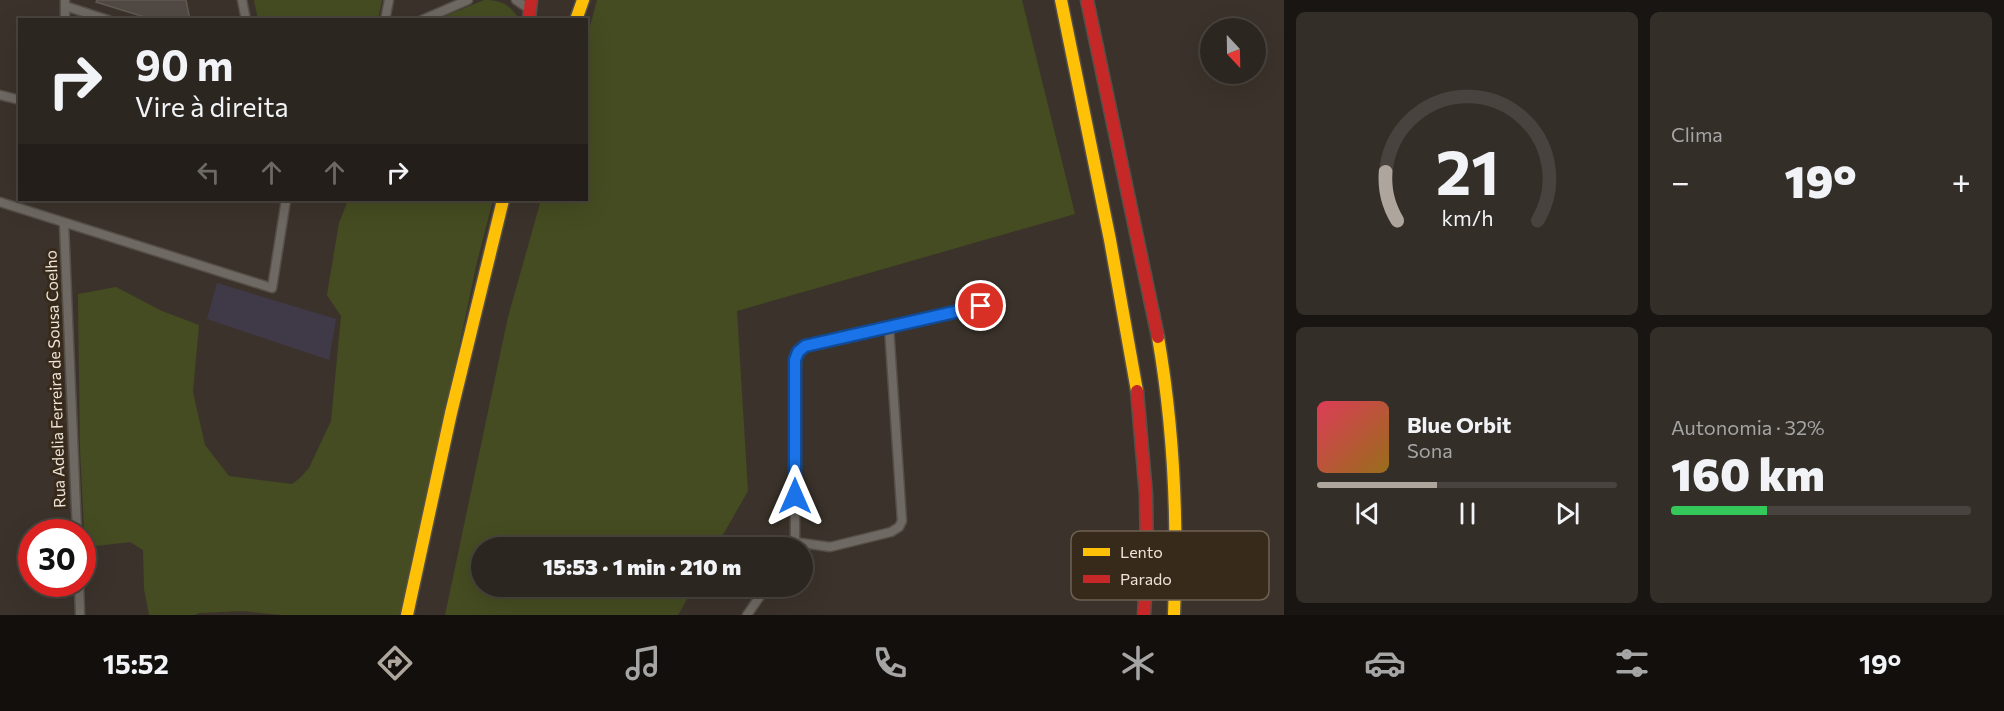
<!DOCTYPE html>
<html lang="pt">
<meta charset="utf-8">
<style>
body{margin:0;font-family:Commissioner,sans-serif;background:#342e29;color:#f1f3f6;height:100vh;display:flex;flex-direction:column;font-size:22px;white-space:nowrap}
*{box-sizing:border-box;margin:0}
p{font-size:20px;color:#a6a5a5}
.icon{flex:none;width:33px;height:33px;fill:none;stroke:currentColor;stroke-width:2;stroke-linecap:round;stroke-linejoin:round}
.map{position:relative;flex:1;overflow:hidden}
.side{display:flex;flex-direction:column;gap:12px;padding:12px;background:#181512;width:720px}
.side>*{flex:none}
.hud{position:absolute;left:18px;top:18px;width:570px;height:183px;border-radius:0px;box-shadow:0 6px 24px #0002,0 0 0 2px #48433e;background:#2c2620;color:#f1f3f6;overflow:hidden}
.needle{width:39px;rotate:158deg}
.fabs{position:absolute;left:1200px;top:18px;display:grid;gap:12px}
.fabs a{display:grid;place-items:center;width:66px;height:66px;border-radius:50%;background:#2c2620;box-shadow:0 6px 24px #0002,0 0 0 2px #48433e;font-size:30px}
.speed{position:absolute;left:18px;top:519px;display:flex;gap:12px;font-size:30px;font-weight:700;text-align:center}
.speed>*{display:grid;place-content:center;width:78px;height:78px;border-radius:50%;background:#2c2620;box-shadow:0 6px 24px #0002,0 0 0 2px #48433e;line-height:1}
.speed .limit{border:9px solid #d22;background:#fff;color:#111}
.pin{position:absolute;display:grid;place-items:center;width:51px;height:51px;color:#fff;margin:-26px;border:3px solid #fff;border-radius:50%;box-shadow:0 2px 6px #0007}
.me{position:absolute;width:66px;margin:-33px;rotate:0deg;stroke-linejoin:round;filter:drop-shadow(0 0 4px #0008)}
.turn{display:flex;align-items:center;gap:21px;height:126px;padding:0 18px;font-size:27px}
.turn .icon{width:78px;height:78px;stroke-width:2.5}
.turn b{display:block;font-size:42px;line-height:51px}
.lanes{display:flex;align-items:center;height:57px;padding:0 18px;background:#0003;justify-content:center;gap:30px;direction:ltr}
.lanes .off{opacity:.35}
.big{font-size:45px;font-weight:800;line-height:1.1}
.side .widget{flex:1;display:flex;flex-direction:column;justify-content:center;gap:9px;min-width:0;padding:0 21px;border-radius:9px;background:#342e29}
.side .dial{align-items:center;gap:0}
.dial svg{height:156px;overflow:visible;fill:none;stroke:#48433e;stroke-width:7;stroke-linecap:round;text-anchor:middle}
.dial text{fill:#f1f3f6;stroke:none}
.song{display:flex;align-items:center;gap:18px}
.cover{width:72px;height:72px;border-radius:9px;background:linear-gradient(135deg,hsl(350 70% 55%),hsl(40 70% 35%))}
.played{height:6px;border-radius:3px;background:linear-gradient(90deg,#aea59c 40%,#48433e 40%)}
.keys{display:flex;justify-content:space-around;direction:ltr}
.heat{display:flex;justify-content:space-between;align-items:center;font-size:33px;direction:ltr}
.charge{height:9px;border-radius:4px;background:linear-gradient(90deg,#34c759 32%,#48433e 0)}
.side .tiles{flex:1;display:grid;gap:12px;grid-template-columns:repeat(2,1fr)}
.trip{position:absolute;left:471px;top:537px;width:342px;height:60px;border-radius:30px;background:#2c2620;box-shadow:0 6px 24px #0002,0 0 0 2px #48433e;font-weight:800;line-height:60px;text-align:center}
.tabs{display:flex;height:96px;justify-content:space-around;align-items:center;background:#120f0d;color:#a6a5a5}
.tabs .icon{width:42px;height:42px}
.tabs .current{color:#aea59c}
.tabs b{font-size:27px;color:#f1f3f6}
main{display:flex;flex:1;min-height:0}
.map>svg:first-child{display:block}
</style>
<main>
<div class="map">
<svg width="1284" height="615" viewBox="0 0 1284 615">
<rect width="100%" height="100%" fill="#3b332b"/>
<path fill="#403a48" d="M217 283 336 319 329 360 207 319Z"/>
<path fill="#454c21" d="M254 0H382L378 19 258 20Z
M484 0C502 0 510 5 519 19H438Z
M597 0H1022L1075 214 737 311 748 491 716 547 482 548V586L694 587 678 615H445L508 317 541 200H586L587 38Z
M348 200H493L477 262 402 615H281L243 611 199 613 195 615H149L144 589 143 550 130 542 96 546 84 529 80 449 78 294 116 287 162 311 199 325 193 392 205 445 229 476 292 484 300 478 309 468 331 421 341 316 327 295 339 223Z"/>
<path fill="#514a44" stroke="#605a53" stroke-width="1.5" d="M97 0H186L190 20H154L96 2Z"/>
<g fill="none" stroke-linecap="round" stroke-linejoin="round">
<defs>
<path id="street" d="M65 0V20
M242 0 246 20
M516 0 529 9
M65 6 108 20
M385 20 389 0
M422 20 468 0
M0 95 20 100
M0 202 272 288 286 200
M64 224 77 532
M795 542 830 547 891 532 899 527 902 521 889 327
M793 548 795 542V360L798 353 805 347 981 306
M79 584 80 615
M747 615 767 586"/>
<path id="slow" d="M1061 0 1110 240 1137 391
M576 20 583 0
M1158 337C1174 429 1178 522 1174 615
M407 615 451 413 503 200"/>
<path id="jam" d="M1087 0 1158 337
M529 20 531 0
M1137 391 1146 495 1147 559 1144 615"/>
</defs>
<use href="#street" stroke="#564f48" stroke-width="11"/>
<use href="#slow" stroke="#564f48" stroke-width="15"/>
<use href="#jam" stroke="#564f48" stroke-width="15"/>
<use href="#street" stroke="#6e6962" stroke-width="8"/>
<use href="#slow" stroke="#ffc107" stroke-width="12"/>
<use href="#jam" stroke="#c62828" stroke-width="12"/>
</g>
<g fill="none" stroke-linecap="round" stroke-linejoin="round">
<defs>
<path id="route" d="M795 496V360L798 352 805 346 981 306"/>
</defs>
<use href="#route" stroke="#114b97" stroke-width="15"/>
<use href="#route" stroke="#1a73e8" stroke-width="10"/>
</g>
<g text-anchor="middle" stroke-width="6" stroke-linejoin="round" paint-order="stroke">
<g font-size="16" fill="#ece3d9" stroke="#382a1a">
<text transform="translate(55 379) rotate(-92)" y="6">Rua Adelia Ferreira de Sousa Coelho</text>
</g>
</g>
<rect x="1071" y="531" width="198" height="69" rx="9" fill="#382a1a" stroke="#6e6253" stroke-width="1.5"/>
<rect x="1083" y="548" width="27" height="8" fill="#ffc107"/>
<rect x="1083" y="575" width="27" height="8" fill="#c62828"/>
<g font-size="16" fill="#ece3d9">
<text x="1120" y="558">Lento</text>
<text x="1120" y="585">Parado</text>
</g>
</svg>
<div class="fabs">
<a><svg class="needle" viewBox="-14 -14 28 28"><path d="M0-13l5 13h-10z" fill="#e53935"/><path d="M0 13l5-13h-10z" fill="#a6a5a5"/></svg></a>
</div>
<div class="speed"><div class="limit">30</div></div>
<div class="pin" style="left:981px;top:306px;background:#d93025"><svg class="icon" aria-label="arrive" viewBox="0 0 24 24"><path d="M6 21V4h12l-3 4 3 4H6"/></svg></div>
<svg class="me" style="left:795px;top:496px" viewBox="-20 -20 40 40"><path d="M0-17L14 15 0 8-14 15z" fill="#1a73e8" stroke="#fff" stroke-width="4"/></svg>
<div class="trip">15:53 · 1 min · 210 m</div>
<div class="hud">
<div class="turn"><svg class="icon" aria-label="right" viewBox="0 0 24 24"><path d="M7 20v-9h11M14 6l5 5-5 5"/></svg><div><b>90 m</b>Vire à direita</div></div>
<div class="lanes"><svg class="icon off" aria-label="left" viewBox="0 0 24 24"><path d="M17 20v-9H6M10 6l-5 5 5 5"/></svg><svg class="icon off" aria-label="ahead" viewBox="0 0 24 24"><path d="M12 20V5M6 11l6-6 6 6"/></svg><svg class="icon off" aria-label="ahead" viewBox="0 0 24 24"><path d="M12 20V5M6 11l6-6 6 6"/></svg><svg class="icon" aria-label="right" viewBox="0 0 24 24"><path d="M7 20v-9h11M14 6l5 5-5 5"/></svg></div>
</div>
</div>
<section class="side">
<div class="tiles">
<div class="widget dial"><svg viewBox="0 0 100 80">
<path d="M14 69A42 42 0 1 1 86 69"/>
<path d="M14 69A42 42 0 0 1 8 44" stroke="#aea59c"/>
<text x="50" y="56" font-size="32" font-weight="700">21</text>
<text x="50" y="72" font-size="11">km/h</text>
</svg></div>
<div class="widget"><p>Clima</p>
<div class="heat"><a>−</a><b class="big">19°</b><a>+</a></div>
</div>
<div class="widget">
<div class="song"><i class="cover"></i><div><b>Blue Orbit</b><p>Sona</p></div></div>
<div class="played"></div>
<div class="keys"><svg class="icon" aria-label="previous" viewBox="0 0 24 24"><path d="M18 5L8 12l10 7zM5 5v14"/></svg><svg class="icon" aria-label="pause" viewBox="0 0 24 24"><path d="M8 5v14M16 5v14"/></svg><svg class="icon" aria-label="next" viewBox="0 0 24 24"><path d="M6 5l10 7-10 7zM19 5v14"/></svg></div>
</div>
<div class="widget"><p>Autonomia · 32%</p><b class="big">160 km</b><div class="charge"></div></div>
</div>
</section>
</main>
<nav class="tabs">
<b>15:52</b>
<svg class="icon current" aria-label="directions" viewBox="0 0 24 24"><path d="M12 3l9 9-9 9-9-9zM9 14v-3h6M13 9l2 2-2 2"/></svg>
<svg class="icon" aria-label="music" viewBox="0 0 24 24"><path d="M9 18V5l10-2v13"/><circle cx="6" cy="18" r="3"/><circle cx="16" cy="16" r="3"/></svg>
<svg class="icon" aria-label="phone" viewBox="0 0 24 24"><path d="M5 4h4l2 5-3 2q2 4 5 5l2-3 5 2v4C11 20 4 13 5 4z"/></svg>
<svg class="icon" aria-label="climate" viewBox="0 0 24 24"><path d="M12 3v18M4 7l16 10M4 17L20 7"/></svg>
<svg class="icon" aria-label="car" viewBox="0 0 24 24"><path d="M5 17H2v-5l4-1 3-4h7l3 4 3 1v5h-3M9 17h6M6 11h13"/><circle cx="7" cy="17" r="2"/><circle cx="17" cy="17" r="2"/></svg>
<svg class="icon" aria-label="filters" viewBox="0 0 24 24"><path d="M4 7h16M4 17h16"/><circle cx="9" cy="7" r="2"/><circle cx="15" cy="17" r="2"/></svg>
<b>19°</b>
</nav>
